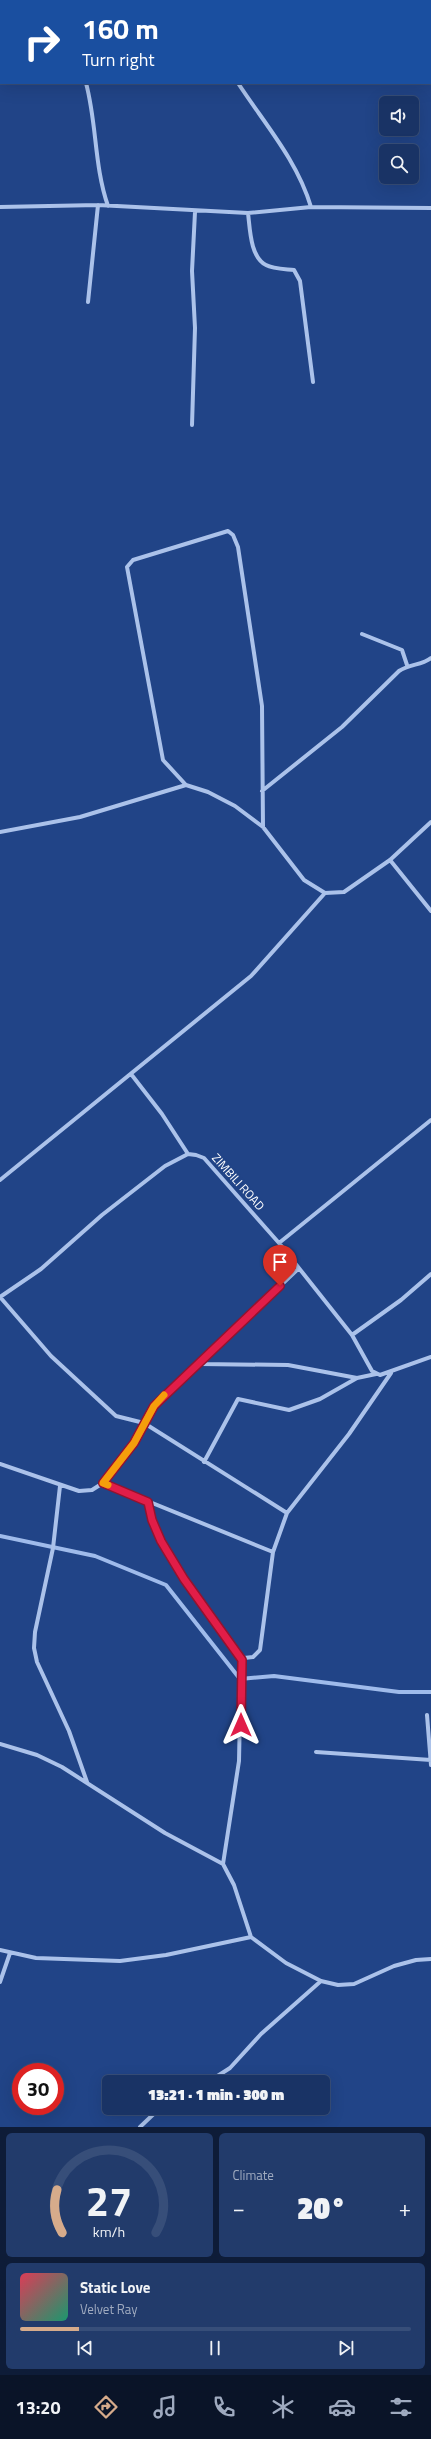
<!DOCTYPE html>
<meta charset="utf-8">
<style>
body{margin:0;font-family:"Titillium Web",sans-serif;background:#223b6b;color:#f1f3f6;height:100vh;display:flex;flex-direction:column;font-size:15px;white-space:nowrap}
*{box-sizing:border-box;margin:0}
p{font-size:13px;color:#9faabf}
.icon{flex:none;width:22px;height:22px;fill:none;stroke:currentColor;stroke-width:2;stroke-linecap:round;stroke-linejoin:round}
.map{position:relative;height:2127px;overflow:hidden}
.details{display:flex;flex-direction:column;gap:6px;padding:6px;background:#0e1c38;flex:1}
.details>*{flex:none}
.hud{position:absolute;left:0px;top:0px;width:431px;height:84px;box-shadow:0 4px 16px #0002,0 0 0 1px #374e79;background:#1a4fa0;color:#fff;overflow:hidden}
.fabs{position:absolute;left:379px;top:96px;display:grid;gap:8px}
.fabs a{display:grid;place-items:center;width:40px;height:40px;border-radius:6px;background:#193365;box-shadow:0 4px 16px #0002,0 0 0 1px #374e79;font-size:20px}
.speed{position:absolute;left:12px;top:2063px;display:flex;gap:8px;font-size:20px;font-weight:700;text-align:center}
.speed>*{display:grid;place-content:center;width:52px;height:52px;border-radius:50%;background:#193365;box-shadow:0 4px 16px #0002,0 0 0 1px #374e79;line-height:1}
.speed .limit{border:6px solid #d22;background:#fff;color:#111}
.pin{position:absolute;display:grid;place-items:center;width:34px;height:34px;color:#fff;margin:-41px -17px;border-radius:50% 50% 50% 0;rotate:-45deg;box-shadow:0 0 4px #0007}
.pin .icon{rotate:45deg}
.me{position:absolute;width:44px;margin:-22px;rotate:0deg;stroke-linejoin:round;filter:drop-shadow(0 0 3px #0008)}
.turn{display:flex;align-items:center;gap:14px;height:84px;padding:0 16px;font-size:18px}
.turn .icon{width:52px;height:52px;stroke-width:2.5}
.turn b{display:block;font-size:28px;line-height:34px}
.big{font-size:30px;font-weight:800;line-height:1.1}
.details .widget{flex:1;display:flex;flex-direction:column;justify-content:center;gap:6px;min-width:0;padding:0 14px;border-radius:6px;background:#223b6b}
.details .dial{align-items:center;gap:0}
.dial svg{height:104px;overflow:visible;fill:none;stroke:#374e79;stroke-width:7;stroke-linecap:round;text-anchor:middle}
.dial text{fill:#f1f3f6;stroke:none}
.song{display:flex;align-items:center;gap:12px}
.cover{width:48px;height:48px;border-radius:6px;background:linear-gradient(135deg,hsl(350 70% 55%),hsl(160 70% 35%))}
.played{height:4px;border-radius:2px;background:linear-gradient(90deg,#d6ab8b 15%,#374e79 15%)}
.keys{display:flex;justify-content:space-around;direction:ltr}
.heat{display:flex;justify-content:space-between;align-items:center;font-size:22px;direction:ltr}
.details .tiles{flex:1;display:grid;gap:6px;grid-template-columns:1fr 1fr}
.widget:last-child{grid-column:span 2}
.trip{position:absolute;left:102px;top:2075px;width:228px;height:40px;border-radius:6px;background:#193365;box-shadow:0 4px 16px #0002,0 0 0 1px #374e79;font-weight:800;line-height:40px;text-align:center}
.dock{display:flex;height:64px;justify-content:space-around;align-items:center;background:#0a1428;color:#9faabf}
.dock .icon{width:28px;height:28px}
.dock .current{color:#d6ab8b}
.dock b{font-size:18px;color:#f1f3f6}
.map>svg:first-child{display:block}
</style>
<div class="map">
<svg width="431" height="2127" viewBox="0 0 431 2127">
<rect width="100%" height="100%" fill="#214487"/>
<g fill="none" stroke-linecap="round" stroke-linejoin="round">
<path stroke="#9fbbeb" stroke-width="4" d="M0 1536 95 1556 166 1585 240 1679 274 1676 399 1692H431"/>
<path stroke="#abc2ea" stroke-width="4" d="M364 0 365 1
M430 42H431
M86 83C97 124 94 166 108 206
M238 83C264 123 297 160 311 207
M0 207 98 205 248 213 311 207 431 208
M248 213C250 228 250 257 266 265 273 269 286 269 294 270L300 281 313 382
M88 302 98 205
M192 425 195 328 192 271 195 212
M362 634 402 650 407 665
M186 785 163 760 127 567 133 560 228 531 233 535 238 547 262 706 263 827
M262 791 342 727 399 671C409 664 423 665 431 658
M0 832 80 817 186 785 208 792 235 806 263 827 304 880 325 893 344 892 390 860 431 822
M390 860 431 911
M131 1074 162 1114 188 1154
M0 1180 251 976 325 893
M279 1243 431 1120
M0 1297 41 1269 102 1215 165 1166 188 1154 196 1155 204 1158 279 1243 352 1335 372 1371 380 1375 431 1357
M0 1297 51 1356 116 1416 144 1423 287 1513
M352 1335 401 1300 431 1274
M200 1364 288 1365 357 1378 376 1374
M204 1462 238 1399 289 1410 320 1399 357 1378
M0 1464 79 1491 92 1490 103 1483 135 1443 154 1406 298 1269
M103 1483 273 1552
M60 1486 53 1548 35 1632 34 1648 37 1662 69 1731 87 1782
M148 1502C162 1561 206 1612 242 1659
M427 1715 431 1765
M0 1744 37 1755 62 1767 165 1833 223 1864 234 1885 251 1937 286 1963 321 1981 338 1985 354 1984 394 1966 416 1960 431 1959
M316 1752 431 1760
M223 1864 239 1761 241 1664 244 1658 253 1657 260 1650 273 1552 287 1513 349 1434 391 1373
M0 1950 36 1958 120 1961 166 1955 251 1937
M0 1982 10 1953
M208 2082 230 2068 261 2034 321 1981
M140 2127 160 2108"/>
</g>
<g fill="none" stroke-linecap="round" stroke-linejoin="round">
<defs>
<path id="route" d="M241 1725 242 1660 184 1579 161 1541 152 1520 148 1502 103 1483 134 1443 154 1406 280 1286"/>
</defs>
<use href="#route" stroke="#92132f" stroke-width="10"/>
<use href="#route" stroke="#e11d48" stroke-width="7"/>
<path stroke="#f59e0b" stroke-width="7" d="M108 1485 103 1483 134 1443 154 1406 164 1395"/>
</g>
<g text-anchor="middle" stroke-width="4" stroke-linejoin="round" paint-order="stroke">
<g font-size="12" fill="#fff" stroke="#214487">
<text transform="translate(238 1182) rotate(48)" y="4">ZIMBILI ROAD</text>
</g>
</g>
</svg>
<div class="fabs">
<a><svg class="icon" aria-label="sound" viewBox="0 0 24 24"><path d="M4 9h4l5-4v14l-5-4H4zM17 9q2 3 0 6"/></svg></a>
<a><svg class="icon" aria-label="search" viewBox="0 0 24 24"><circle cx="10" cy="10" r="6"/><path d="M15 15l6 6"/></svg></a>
</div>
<div class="speed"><div class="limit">30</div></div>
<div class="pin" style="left:280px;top:1286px;background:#d93025"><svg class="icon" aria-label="arrive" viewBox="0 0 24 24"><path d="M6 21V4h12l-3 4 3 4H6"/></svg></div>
<svg class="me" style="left:241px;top:1725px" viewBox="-20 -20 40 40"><path d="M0-17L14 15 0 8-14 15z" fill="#e11d48" stroke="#fff" stroke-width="4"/></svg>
<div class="trip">13:21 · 1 min · 300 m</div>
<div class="hud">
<div class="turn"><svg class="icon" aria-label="right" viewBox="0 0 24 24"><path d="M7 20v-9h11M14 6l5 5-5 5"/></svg><div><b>160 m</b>Turn right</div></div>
</div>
</div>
<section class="details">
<div class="tiles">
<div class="widget dial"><svg viewBox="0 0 100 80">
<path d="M14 69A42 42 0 1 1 86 69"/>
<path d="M14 69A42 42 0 0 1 10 36" stroke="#d6ab8b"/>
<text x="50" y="56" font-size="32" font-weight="700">27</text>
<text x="50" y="72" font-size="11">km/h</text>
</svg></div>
<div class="widget"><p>Climate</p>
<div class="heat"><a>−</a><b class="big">20°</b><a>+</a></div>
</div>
<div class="widget">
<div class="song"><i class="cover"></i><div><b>Static Love</b><p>Velvet Ray</p></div></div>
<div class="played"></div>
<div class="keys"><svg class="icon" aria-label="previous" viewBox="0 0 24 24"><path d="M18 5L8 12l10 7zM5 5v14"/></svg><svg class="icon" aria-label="pause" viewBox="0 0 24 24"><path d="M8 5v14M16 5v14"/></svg><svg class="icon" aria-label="next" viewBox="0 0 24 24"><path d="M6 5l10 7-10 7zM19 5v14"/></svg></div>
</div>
</div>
</section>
<nav class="dock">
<b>13:20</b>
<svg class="icon current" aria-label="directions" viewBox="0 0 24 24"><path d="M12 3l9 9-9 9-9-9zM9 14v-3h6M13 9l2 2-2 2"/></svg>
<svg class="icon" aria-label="music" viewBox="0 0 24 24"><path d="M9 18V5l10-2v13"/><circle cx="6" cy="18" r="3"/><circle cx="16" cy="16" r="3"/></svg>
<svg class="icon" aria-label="phone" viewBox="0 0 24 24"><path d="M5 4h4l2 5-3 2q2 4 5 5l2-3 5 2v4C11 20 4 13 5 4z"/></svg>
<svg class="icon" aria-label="climate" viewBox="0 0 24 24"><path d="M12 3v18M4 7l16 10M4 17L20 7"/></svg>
<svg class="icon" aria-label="car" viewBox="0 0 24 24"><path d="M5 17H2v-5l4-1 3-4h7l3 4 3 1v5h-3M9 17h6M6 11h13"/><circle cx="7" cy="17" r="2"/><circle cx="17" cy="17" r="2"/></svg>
<svg class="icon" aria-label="filters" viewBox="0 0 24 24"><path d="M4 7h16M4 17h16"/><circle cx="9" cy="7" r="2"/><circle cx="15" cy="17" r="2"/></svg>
</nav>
